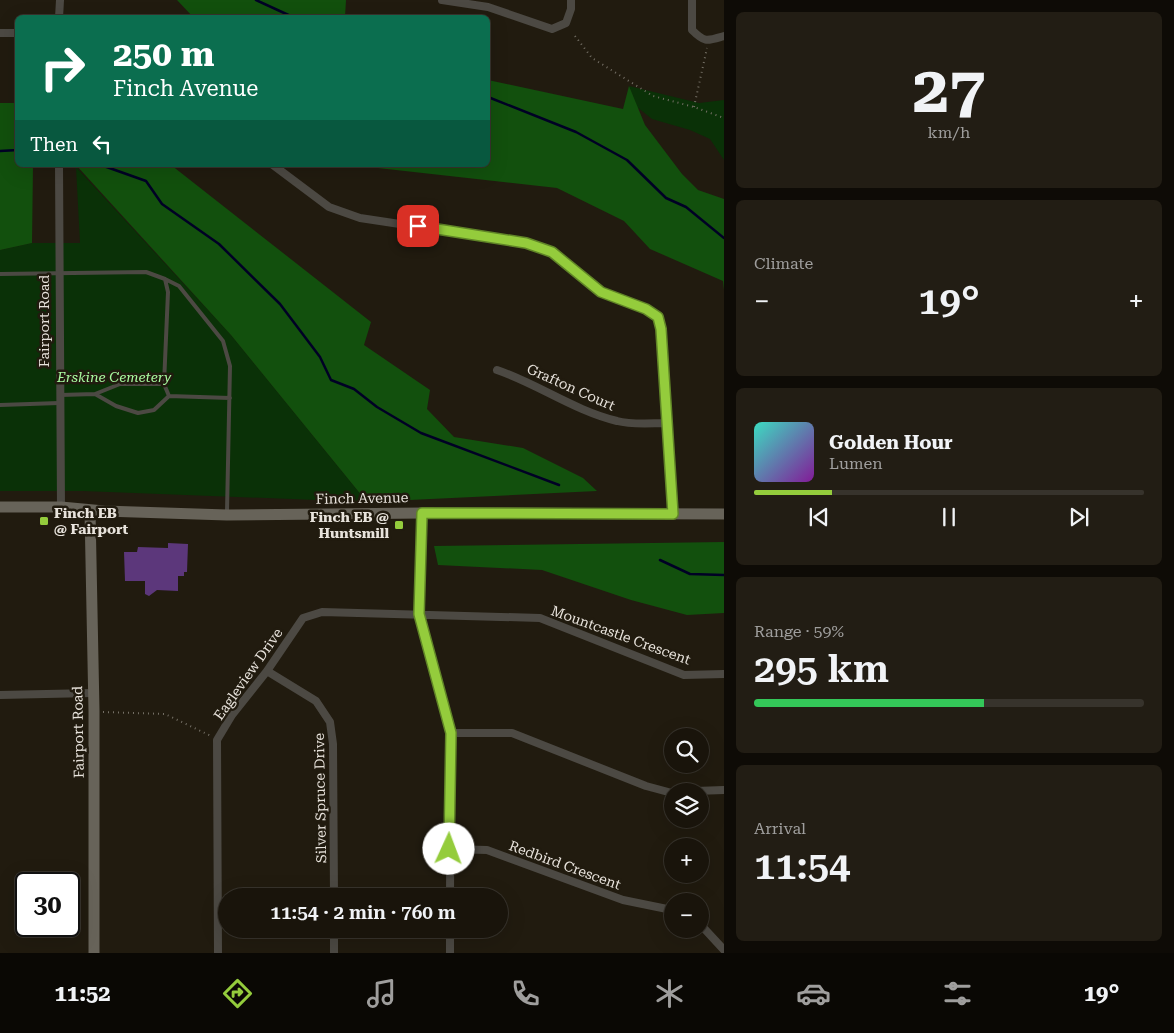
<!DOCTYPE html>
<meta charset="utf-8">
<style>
body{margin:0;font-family:"Roboto Serif",serif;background:#221d14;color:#f1f3f6;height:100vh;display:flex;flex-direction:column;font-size:19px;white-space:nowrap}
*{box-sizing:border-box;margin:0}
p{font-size:16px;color:#9f9e9d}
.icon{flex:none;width:28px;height:28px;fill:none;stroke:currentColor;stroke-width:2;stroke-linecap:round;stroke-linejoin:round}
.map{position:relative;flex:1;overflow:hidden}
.sheet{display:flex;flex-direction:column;gap:12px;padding:12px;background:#0e0b06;width:450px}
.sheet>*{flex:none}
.hud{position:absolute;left:15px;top:15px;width:475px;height:152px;border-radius:8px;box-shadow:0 5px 20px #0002,0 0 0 1px #37332c;background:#0b6e4f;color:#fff;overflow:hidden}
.buttons{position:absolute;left:664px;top:728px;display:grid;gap:10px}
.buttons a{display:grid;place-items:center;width:45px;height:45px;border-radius:50%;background:#19140b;box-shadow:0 5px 20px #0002,0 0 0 1px #37332c;font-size:25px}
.speed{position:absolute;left:15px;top:872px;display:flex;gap:10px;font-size:25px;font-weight:700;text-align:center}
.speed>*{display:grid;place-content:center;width:65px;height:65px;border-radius:50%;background:#19140b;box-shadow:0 5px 20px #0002,0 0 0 1px #37332c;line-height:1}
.speed .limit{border:2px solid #111;border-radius:8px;background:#fff;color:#111}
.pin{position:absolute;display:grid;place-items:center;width:42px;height:42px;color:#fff;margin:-21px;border-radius:10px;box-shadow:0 2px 8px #0006}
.me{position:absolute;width:55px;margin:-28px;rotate:2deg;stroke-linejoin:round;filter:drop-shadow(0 0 4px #0008)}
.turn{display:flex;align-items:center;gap:18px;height:105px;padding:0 15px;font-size:22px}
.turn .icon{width:65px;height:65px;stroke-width:2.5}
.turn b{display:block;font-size:35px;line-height:42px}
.then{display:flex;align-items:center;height:48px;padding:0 15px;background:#0003;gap:10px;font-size:19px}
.big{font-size:38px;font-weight:600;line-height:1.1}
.sheet .widget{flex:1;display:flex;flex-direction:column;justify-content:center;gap:8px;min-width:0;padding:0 18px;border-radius:8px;background:#221d14}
.sheet .dial{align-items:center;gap:0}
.dial b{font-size:65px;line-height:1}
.song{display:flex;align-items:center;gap:15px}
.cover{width:60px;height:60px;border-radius:8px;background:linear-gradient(135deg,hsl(170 70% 55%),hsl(290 70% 35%))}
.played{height:5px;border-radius:2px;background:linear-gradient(90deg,#94cc3c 20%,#37332c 20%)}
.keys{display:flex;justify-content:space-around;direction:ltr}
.heat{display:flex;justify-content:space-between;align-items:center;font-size:28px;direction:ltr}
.charge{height:8px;border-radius:4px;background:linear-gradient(90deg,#34c759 59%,#37332c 0)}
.trip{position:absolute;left:218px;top:888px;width:290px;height:50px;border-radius:25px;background:#19140b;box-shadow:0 5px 20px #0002,0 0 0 1px #37332c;font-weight:600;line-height:50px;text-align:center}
.tab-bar{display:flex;height:80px;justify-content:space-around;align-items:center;background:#0a0804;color:#9f9e9d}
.tab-bar .icon{width:35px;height:35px}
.tab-bar .on{color:#94cc3c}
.tab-bar b{font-size:22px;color:#f1f3f6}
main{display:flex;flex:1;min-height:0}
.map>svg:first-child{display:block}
</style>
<main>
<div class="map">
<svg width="724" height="953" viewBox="0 0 724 953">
<rect width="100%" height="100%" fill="#211b0f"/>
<path fill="#0a3107" d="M629 86 699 103 724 100V160L710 139 690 130 652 119 637 107Z
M76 167 231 335 367 502 83 491H0V250L32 243H80Z"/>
<path fill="#12500d" d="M177 0H346L345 17H193Z
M488 80 623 109 629 86 645 125 682 174 698 190 724 199V290L723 281 650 249 624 221 557 188 351 165H488Z
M0 103H17L18 165H33L32 243 0 250Z
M76 165H171L371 322 364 345 430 390 427 409 454 437 523 448 583 478 597 491 367 502 231 335Z
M724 542V613L687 615 631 600 542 570 438 565 434 546Z"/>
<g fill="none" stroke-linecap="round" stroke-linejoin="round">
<path stroke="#000025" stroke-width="2.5" d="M256 0 295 18
M488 97 576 132 627 160 666 198 686 207 724 238
M0 151 18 150
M101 165 146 181 162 204 219 244 280 304 320 357 331 380 354 389 377 407 421 433 559 485
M660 560 690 574 724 575"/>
</g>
<path fill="#5c377b" d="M168 543 188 544 187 572H184V576H178V591L157 590 149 596 145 594V581H125L124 552H137L138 547 168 548Z"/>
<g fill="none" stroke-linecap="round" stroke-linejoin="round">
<path stroke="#757066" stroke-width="2" stroke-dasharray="1 4" stroke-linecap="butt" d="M575 36 592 58 653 96 694 107 724 118
M694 107 707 48
M103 712 165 714 211 736"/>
<path stroke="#4c4943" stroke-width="4" d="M0 274 146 272 165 279 168 292 164 384H120L95 394
M165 279 179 286 223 341 230 366 227 512
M164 384 169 396
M60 395 95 394 116 406 138 413 154 410 169 396 230 398
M0 405 59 403"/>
<path stroke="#4c4943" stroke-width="8" d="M442 0 488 7 552 29 566 23 571 9V0
M692 0V30C705 43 707 41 724 36
M59 18 60 0
M0 33H18
M59 165 61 507
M273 165 329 207 360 218 526 243 552 252 601 292 645 309 658 317 661 329 673 514
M497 370C538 384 575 411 617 421 632 425 651 423 667 423
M422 513 419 614 451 733 450 896
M267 671 316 701 330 722 333 744 334 896
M0 695 92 693
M451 733H512L646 786 672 793
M695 791 724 790
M449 849 487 850 623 900 672 910
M700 924 724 950
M334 929V953
M450 929V953
M218 953 217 740 232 715 267 671 303 618 322 612 540 618 684 675 724 674"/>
<path stroke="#676359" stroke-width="11" d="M0 507H61L104 511 227 515 422 513 724 514
M90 511 94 711V953"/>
</g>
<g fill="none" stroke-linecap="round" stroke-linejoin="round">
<defs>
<path id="route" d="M418 226 526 243 552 252 601 292 646 309 658 317 661 329 673 514 422 513 419 614 451 733 449 849"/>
</defs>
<use href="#route" stroke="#608527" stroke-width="12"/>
<use href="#route" stroke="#94cc3c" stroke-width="9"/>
</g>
<g fill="#94cc3c" stroke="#211b0f" stroke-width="2">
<rect x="39" y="516" width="10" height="10" rx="2.5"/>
<rect x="394" y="520" width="10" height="10" rx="2.5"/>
</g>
<g text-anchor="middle" stroke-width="5" stroke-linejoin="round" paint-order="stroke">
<g font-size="14" fill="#e8e3dc" stroke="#211b0f">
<text transform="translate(44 321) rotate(-90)" y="5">Fairport Road</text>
<text transform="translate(571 387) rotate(24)" y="5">Grafton Court</text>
<text transform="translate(362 498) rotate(-1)" y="5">Finch Avenue</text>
<text transform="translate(621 635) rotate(20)" y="5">Mountcastle Crescent</text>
<text transform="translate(248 674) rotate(-55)" y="5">Eagleview Drive</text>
<text transform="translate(78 732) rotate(-91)" y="5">Fairport Road</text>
<text transform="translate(320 798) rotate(-91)" y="5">Silver Spruce Drive</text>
<text transform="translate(565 865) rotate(20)" y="5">Redbird Crescent</text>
</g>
<g font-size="14" font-style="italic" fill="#a8fa9f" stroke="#211b0f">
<text x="114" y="382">Erskine Cemetery</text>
</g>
<g font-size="14" font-weight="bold" fill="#e8e3dc" stroke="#211b0f" text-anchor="start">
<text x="54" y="518">Finch EB<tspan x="54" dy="16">@ Fairport</tspan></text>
<text x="389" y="522" text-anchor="end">Finch EB @<tspan x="389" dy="16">Huntsmill</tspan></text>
</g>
</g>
</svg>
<div class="buttons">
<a><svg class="icon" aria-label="search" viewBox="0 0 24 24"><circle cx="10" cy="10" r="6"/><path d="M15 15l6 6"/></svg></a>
<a><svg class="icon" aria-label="layers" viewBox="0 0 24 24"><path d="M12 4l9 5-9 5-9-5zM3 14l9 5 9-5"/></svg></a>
<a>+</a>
<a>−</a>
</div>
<div class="speed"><div class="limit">30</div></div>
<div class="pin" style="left:418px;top:226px;background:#d93025"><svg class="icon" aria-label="arrive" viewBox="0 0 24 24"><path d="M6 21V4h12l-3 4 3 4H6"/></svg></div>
<svg class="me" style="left:449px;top:849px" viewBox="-20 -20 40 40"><circle r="19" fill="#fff"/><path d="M0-13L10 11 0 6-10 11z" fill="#94cc3c"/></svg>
<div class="trip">11:54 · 2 min · 760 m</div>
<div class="hud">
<div class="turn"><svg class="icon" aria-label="right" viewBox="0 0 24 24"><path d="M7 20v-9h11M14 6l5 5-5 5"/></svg><div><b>250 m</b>Finch Avenue</div></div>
<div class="then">Then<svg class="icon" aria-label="left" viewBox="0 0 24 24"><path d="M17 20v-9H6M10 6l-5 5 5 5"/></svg></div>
</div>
</div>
<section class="sheet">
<div class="widget dial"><b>27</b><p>km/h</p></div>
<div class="widget"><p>Climate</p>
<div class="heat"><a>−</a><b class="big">19°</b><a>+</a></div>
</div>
<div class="widget">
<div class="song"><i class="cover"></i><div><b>Golden Hour</b><p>Lumen</p></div></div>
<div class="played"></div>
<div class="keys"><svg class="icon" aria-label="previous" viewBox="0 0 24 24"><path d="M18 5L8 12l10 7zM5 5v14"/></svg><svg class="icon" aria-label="pause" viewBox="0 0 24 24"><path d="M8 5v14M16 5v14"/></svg><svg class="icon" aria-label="next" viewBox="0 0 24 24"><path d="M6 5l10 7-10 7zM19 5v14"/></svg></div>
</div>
<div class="widget"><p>Range · 59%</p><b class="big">295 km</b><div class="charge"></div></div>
<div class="widget"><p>Arrival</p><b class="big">11:54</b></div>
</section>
</main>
<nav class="tab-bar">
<b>11:52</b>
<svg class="icon on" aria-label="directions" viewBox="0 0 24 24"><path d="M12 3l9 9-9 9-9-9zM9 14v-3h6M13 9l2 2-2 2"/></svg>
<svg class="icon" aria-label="music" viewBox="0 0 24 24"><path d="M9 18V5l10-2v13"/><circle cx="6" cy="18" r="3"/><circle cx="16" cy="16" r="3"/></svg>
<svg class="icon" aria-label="phone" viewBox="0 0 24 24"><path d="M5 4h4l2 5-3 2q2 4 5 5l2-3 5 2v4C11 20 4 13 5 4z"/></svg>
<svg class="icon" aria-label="climate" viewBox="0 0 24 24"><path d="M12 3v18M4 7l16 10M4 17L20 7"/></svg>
<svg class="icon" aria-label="car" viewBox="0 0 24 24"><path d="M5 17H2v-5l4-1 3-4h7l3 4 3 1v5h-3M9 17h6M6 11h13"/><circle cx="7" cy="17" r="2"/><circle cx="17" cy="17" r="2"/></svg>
<svg class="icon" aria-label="filters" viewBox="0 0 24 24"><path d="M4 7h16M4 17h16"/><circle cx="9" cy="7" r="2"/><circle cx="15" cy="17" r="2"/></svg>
<b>19°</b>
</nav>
